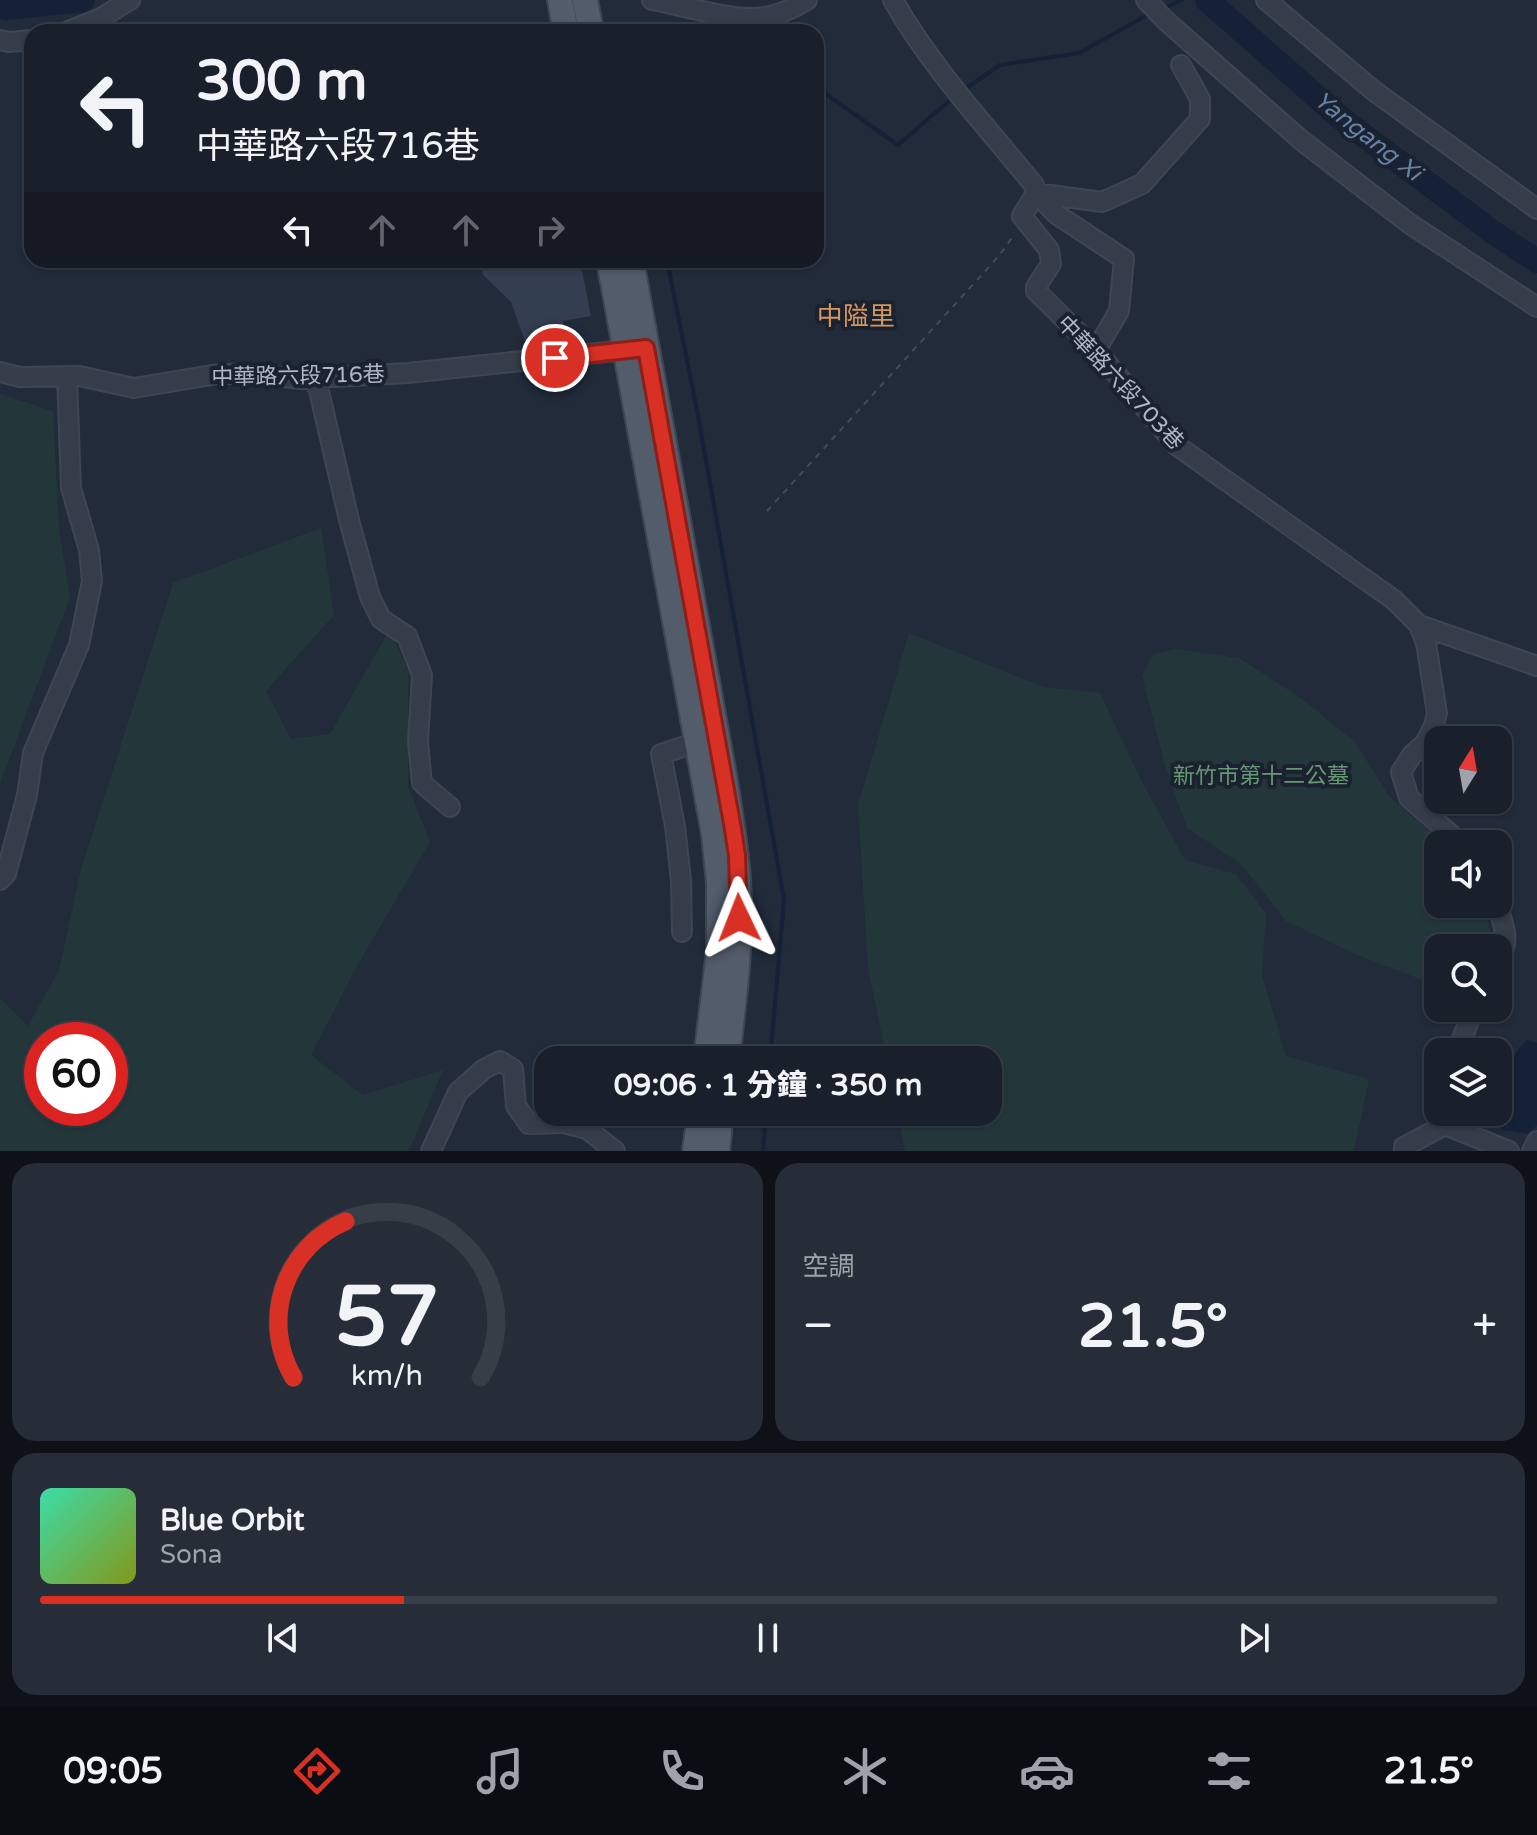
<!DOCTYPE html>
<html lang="zh-TW">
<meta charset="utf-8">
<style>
body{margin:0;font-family:"Varela Round","Noto Sans TC",sans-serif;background:#262d38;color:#f1f3f6;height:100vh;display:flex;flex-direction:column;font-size:30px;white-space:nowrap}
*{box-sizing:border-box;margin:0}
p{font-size:26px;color:#9fa3a9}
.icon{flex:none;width:44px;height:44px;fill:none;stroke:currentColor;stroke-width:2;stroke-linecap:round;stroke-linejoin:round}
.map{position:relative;height:1151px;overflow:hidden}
.sheet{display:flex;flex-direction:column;gap:12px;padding:12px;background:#0e1218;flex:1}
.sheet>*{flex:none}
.guide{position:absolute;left:24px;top:24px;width:800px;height:244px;border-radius:24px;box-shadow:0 2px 6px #0004,0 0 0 2px #373e48;background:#19202c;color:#f1f3f6;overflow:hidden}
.needle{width:52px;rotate:11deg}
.tools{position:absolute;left:1424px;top:726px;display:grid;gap:16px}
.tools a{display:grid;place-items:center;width:88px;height:88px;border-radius:16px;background:#19202c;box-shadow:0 2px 6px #0004,0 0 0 2px #373e48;font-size:40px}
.speed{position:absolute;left:24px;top:1022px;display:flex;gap:16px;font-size:40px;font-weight:700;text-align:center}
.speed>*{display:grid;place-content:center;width:104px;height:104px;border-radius:50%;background:#19202c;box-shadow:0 2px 6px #0004,0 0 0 2px #373e48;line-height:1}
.speed .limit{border:12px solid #d22;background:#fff;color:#111}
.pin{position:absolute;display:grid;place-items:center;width:68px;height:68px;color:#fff;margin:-34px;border:4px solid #fff;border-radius:50%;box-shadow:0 2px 8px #0007}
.me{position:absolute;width:88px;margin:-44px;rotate:358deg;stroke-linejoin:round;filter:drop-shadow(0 0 6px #0008)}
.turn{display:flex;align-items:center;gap:28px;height:168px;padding:0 40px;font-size:36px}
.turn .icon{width:104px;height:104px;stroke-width:2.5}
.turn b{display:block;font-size:56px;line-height:68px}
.lanes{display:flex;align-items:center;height:76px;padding:0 40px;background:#0003;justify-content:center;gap:40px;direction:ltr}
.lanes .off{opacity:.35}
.big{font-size:60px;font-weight:800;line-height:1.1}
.sheet .widget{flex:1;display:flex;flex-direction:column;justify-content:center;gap:12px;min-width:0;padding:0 28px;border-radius:24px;background:#262d38}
.sheet .dial{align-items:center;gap:0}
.dial svg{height:208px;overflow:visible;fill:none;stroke:#373e48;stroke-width:7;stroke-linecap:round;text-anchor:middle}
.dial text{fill:#f1f3f6;stroke:none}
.song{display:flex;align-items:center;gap:24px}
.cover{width:96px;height:96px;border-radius:12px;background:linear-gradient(135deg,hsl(160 70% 55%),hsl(70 70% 35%))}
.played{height:8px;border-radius:4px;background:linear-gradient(90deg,#d93025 25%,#373e48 25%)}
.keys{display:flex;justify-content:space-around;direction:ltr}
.heat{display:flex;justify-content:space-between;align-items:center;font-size:44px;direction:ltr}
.sheet .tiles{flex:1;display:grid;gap:12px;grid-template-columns:1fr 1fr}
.widget:last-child{grid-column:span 2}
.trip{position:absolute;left:534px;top:1046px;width:468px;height:80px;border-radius:24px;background:#19202c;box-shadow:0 2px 6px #0004,0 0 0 2px #373e48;font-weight:800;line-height:80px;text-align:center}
.tabs{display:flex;height:128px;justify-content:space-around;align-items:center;background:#0a0d12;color:#9fa3a9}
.tabs .icon{width:56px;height:56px}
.tabs .active{color:#d93025}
.tabs b{font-size:36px;color:#f1f3f6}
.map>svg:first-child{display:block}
</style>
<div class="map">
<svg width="1537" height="1151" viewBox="0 0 1537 1151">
<rect width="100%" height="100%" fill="#212b3a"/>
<path fill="#23373b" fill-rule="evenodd" d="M0 394 53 411 59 529 70 597 0 784Z
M321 528 334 615 266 691 291 739 330 734 390 629 408 672V786L430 842 358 964 311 1055 363 1095 443 1070 409 1151H0V998L28 1026 59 970 81 869 173 583ZM42 1040H110V1108H42Z
M909 633 1043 687 1100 693 1142 782 1185 860 1236 874 1266 914 1262 975 1286 1056 1369 1079 1354 1151H905L897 1112H988V1060H887L868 968 858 805Z
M1175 649 1239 658 1298 696 1355 742 1389 796 1444 844H1438V904H1485L1492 943 1489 948H1438V986L1355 954 1286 921 1241 864 1187 828 1166 769 1142 676 1153 654Z"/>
<path fill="#142137" d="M1527 1040 1537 1043V1125L1528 1134 1503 1130 1489 1119 1490 1112H1498V1088L1517 1051Z"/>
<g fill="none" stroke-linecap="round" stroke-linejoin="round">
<path stroke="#142137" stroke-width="4" d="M1164 8 1182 0
M816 87 898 145 950 100
M968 87 1000 65 1079 53 1149 14
M667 260 699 421 784 900 770 1060
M763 1151 766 1112"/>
<path stroke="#142137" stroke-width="24" d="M1207 0 1343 120 1494 233 1537 261
M0 6 6 8 83 0"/>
</g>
<path fill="#333e50" d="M480 260H580L591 316 563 321 566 337 526 344 511 302 483 275Z"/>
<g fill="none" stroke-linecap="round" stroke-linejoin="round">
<defs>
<path id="minor" d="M652 0C681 5 725 19 753 18 773 18 791 10 807 0
M893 0C931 67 985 125 1034 185L1036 193 1022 216 1049 250 1051 264 1036 287V291L1096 350 1176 445 1394 600 1419 625 1426 643 1437 713 1434 726 1425 743 1412 755 1401 772 1409 798 1462 844
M1146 0 1165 20 1301 140 1410 224 1537 307
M1266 0 1374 91 1537 209
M66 32 101 18 130 0
M0 40 9 42 32 40
M1036 193 1102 202 1142 184 1200 119V99L1181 65
M1036 193 1056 214 1124 259 1119 311 1096 350
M0 372 20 377 79 376 134 388 218 374H253L302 379 316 378 408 373 635 349
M316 378 349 520 370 597 381 619 407 636 422 675 418 742 422 783 450 807
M1419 625 1537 666
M0 880 6 874 27 795 33 753 79 645 92 581 89 550 71 488 67 376
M1497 904C1503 924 1512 942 1498 960
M682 932 681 881 675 826 661 754 698 742
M1457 1052 1474 1008
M1438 1105C1435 1115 1438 1118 1445 1125L1509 1151
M431 1151 458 1092 484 1069 500 1061 513 1069 516 1106 529 1124 564 1123 587 1129 615 1151
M1404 1151V1147L1445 1125
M1532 1151 1537 1141"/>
<path id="major" d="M560 0 566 32
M585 0 591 32
M609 260 714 834 719 883V951L706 1060
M631 260 725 781C732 826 740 871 739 917 739 965 732 1013 727 1060
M695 1151 700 1112
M717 1151 721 1112"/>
</defs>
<use href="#minor" stroke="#3e4653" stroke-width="22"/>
<use href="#major" stroke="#3e4653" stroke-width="28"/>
<path stroke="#3b5053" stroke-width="2" stroke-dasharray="6 6" stroke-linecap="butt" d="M767 511 998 257 1014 235"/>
<use href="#minor" stroke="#353d4a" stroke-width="18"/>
<use href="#major" stroke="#525c6a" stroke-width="24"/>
</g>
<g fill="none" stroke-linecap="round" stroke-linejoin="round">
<defs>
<path id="route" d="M555 358 646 348 733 829 737 856 739 918"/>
</defs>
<use href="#route" stroke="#8d1f18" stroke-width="20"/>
<use href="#route" stroke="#d93025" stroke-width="14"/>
</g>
<g text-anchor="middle" stroke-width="8" stroke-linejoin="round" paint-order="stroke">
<g font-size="22" fill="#afb7c6" stroke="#1a222f">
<text transform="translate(298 375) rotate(-1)" y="8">中華路六段716巷</text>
<text transform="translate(1121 382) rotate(47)" y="8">中華路六段703巷</text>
</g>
<g font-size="22" fill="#669873" stroke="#1a222f">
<text x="1261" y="783">新竹市第十二公墓</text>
</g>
<g font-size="24" font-style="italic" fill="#6780a6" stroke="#1a222f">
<text transform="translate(1368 136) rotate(38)" y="8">Yangang Xi</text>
</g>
<g font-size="26" fill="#d6955b" stroke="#1a222f">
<text x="856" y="325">中隘里</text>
</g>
</g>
</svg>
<div class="tools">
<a><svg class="needle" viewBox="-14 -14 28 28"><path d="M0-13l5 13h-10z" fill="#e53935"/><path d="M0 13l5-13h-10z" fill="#9fa3a9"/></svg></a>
<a><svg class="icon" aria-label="sound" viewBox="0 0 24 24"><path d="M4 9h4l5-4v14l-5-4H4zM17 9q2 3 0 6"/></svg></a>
<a><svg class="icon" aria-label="search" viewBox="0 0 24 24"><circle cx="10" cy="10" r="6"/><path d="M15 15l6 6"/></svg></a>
<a><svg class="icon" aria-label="layers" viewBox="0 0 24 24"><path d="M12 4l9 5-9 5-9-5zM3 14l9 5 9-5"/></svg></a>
</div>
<div class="speed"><div class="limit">60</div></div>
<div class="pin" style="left:555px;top:358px;background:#d93025"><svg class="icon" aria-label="arrive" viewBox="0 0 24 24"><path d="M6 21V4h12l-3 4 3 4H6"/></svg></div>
<svg class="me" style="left:739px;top:918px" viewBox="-20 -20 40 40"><path d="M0-17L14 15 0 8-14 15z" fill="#d93025" stroke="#fff" stroke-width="4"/></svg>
<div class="trip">09:06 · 1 分鐘 · 350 m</div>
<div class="guide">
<div class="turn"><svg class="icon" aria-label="left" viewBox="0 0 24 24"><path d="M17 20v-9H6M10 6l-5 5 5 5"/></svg><div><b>300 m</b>中華路六段716巷</div></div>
<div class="lanes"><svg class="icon" aria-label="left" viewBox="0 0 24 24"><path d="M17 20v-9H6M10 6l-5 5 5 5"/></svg><svg class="icon off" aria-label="ahead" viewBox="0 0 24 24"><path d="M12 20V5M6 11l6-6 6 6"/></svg><svg class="icon off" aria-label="ahead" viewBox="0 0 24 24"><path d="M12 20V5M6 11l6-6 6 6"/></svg><svg class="icon off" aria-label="right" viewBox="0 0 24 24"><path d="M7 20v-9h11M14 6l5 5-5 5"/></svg></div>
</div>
</div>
<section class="sheet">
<div class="tiles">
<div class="widget dial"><svg viewBox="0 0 100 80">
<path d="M14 69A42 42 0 1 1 86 69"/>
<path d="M14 69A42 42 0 0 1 34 9" stroke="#d93025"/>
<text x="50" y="56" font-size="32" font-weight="700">57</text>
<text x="50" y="72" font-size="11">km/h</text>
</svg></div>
<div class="widget"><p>空調</p>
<div class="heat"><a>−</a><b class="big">21.5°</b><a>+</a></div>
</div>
<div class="widget">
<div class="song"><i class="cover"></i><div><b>Blue Orbit</b><p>Sona</p></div></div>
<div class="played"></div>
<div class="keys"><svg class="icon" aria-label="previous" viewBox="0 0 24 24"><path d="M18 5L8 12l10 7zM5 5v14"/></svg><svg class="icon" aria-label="pause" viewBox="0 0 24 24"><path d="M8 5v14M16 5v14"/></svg><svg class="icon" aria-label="next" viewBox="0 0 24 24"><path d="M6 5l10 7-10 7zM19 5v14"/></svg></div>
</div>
</div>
</section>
<nav class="tabs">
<b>09:05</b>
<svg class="icon active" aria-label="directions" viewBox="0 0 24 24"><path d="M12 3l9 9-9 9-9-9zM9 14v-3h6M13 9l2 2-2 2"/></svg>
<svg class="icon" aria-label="music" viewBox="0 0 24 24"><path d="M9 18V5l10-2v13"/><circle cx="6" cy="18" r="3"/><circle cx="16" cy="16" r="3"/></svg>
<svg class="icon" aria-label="phone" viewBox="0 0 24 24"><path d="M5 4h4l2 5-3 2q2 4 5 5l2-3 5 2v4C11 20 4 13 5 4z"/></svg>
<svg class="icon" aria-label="climate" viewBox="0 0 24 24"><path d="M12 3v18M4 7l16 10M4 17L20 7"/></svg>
<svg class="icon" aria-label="car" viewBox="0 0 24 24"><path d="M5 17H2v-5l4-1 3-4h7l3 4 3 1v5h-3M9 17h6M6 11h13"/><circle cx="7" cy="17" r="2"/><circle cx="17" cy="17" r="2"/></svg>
<svg class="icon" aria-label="filters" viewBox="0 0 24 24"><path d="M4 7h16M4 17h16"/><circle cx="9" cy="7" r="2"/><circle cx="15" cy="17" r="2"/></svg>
<b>21.5°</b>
</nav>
